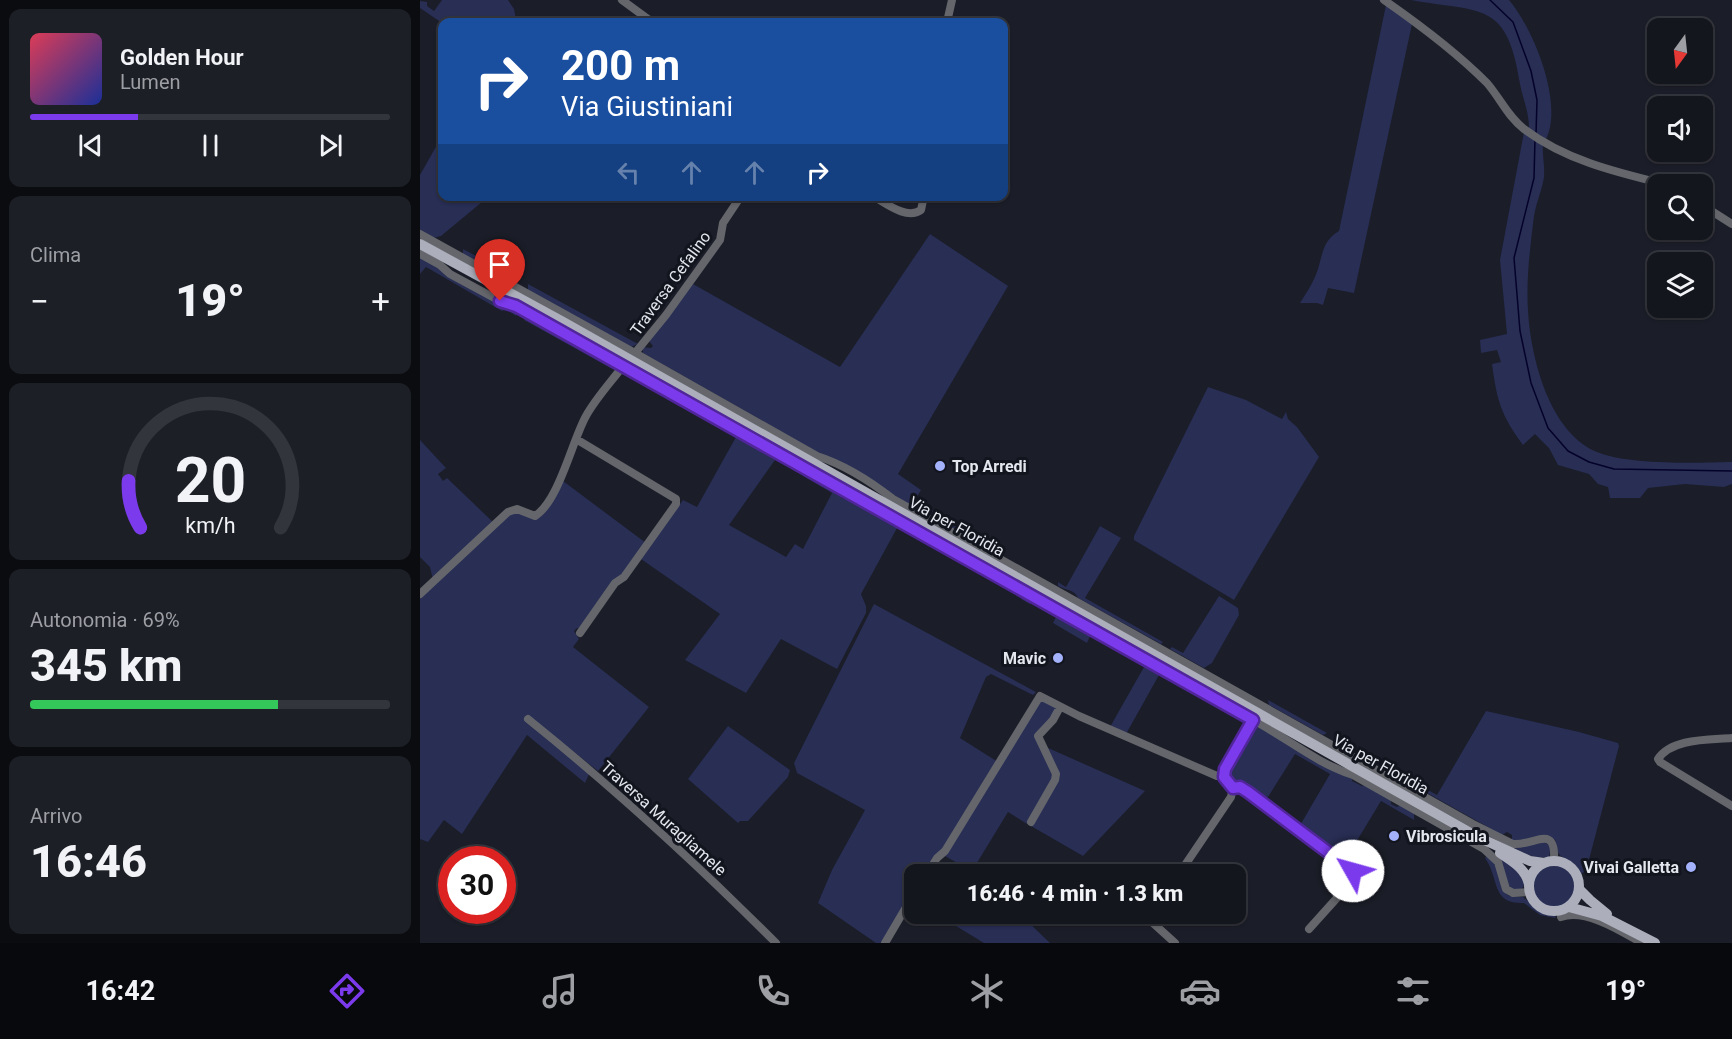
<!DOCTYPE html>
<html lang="it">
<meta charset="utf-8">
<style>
body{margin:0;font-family:Roboto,sans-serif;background:#1d1f27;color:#f1f3f6;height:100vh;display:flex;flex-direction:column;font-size:22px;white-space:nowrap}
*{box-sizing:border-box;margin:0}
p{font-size:20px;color:#9d9fa4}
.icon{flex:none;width:33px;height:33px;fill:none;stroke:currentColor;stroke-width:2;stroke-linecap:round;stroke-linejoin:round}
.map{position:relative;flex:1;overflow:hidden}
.details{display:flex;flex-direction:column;gap:9px;padding:9px;background:#0b0c10;width:420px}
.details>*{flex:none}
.guide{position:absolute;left:18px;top:18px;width:570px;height:183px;border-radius:12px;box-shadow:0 2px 4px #0004,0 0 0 2px #33353c;background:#1a4fa0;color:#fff;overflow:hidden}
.needle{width:39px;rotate:195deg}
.fabs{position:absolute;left:1227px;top:18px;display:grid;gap:12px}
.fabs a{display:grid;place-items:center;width:66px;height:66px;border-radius:12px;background:#14161e;box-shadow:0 2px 4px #0004,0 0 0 2px #33353c;font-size:30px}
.speed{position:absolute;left:18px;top:846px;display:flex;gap:12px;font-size:30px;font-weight:700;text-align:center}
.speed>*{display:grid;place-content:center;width:78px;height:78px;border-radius:50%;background:#14161e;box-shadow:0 2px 4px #0004,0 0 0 2px #33353c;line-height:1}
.speed .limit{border:9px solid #d22;background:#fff;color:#111}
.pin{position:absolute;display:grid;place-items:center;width:51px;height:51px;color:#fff;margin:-62px -26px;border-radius:50% 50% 50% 0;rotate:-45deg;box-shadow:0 0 6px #0007}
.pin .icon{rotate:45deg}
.me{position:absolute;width:66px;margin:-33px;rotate:308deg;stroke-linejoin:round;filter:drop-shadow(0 0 4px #0008)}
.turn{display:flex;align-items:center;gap:21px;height:126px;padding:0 24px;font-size:27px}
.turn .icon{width:78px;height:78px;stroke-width:2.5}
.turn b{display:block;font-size:42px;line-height:51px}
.lanes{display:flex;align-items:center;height:57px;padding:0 24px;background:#0003;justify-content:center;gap:30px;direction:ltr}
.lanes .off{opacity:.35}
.big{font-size:45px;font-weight:800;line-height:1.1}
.details .tile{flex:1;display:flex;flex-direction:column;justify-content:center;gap:9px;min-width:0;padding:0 21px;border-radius:12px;background:#1d1f27}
.details .dial{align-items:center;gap:0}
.dial svg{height:156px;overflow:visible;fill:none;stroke:#33353c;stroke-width:7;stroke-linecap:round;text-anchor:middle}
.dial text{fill:#f1f3f6;stroke:none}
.song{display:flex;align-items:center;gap:18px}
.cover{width:72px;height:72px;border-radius:9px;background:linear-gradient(135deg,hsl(350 70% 55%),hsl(230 70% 35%))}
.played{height:6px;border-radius:3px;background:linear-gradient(90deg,#7c3aed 30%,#33353c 30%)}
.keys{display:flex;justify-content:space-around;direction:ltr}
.heat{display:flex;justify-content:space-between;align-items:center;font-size:33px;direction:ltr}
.charge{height:9px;border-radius:4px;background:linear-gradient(90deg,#34c759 69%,#33353c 0)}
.trip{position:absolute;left:484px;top:864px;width:342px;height:60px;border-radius:12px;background:#14161e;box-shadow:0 2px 4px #0004,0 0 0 2px #33353c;font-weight:800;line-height:60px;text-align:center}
.tab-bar{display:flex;height:96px;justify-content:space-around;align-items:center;background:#08090c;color:#9d9fa4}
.tab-bar .icon{width:42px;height:42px}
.tab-bar .on{color:#7c3aed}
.tab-bar b{font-size:27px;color:#f1f3f6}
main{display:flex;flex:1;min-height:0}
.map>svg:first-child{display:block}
</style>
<main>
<section class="details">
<div class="tile">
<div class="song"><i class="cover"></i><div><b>Golden Hour</b><p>Lumen</p></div></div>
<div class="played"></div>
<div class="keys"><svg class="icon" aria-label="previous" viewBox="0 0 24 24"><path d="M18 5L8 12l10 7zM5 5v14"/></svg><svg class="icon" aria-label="pause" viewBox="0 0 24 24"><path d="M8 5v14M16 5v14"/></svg><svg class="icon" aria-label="next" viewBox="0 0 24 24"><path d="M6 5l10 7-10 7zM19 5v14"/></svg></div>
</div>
<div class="tile"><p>Clima</p>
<div class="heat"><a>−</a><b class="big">19°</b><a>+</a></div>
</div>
<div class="tile dial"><svg viewBox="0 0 100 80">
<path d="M14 69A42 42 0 1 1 86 69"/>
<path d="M14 69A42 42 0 0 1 8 45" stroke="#7c3aed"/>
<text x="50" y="56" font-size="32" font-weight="700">20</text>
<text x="50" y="72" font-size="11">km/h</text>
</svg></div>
<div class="tile"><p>Autonomia · 69%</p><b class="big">345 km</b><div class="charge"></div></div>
<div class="tile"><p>Arrivo</p><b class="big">16:46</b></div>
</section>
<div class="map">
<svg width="1312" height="943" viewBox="0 0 1312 943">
<rect width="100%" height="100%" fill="#1b1d28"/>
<path fill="#282e54" d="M22 0H88L94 9 96 20 100 22 22 23 0 8V1L7 2V6L14 11Z
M991 0H1089C1113 28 1144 103 1126 139L1109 129C1109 111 1103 100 1100 84 1087 0 1062 13 991 0Z
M966 5 992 24 934 293 908 288 903 305 897 303H880C885 295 891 286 895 277 903 259 900 242 919 231Z
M1104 132 1123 145C1122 155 1125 166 1124 177 1122 190 1116 203 1114 216 1110 248 1106 280 1108 311 1111 358 1129 432 1177 452 1208 465 1277 463 1312 462V484L1304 487 1265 484 1228 488 1220 498H1190L1188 487 1178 484 1169 474 1138 465 1129 448 1115 434 1103 445C1081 415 1077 401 1072 364L1081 362 1077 350 1061 353 1060 340 1087 334 1080 260Z
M22 136V196L68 197 21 236 13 238 0 230V175Z
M510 234 588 286 478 474 501 490 494 502 500 504 499 510C465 491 435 466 397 452L223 353V347L231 348 233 346 228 340 273 284 420 367Z
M43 249 99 279 93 281 43 254Z
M0 256 97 309 96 316 86 309 82 311 6 267 0 274Z
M108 284 218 344 211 347 108 290Z
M108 315 196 365V371L104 320Z
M788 387 826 400 862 419 866 412 868 419 877 427 899 457 814 600 714 540V536Z
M307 427 348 450 349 455 352 456 357 455 378 467 377 472 355 460 309 525 366 557 375 544 383 549 412 493 383 476 388 473 420 490 421 497 424 499 429 496 476 522 477 528 441 594 446 606V613L417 669 361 639 326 693 265 660 300 614 221 559 263 500 277 507 316 437 303 429Z
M0 440 26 468 18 474 23 481 27 478 74 523 13 580 10 567 0 557Z
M143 481 226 543 161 628H157L154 631 159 639 153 647 229 707 178 771 107 715 105 718 170 772 165 783 107 735 42 834 24 820 8 842 0 839V596L92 511 115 517Z
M512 510 550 532 544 535 511 516Z
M680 526 701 538 665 598 743 642 741 644 658 598C654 589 647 591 638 586V582L646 587Z
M608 595 638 612 637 616 648 622 650 619 669 630 670 636 667 643 633 623 636 617 611 602 610 604 601 599Z
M799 596 818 608 819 615 792 663 784 668 750 649 752 647 763 653Z
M454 604 616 692 613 695 571 674 566 677 540 738 578 762 524 851 504 874H495V888L461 943H456L398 903 412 870 445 810 377 773 374 763Z
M725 662 729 665 730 670 734 672 739 670 753 678V683L739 675 706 734 690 727 724 667 720 664Z
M620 698 638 707 632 719 619 731 634 770 633 781 607 824 588 812 552 871 523 855Z
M848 700 907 733 903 735 849 705Z
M1066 711 1159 732 1198 743 1199 746 1166 871 1160 874C1153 859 1146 863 1139 854 1136 851 1137 844 1135 840 1122 832 1107 842 1092 841V835L1087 832 1082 835 982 779 981 775 1017 795Z
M839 725 915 772 932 778V781L942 786 944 785 971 800V804L977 807 981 805 994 813V820L961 801 924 862 879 827 910 774 875 754 848 797 834 793 807 776V770L828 731Z
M308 726 370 770 368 777 328 821H320L318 823 268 779Z
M626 747 725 791 663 856 611 826 639 776 638 769Z
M1122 841 1131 846 1129 857C1115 859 1105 854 1093 847Z
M1068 855 1074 859 1085 892 1089 896 1103 897C1117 907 1116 913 1136 915L1135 918 1120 915 1104 903C1070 904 1080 879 1065 858Z
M1078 856 1095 867 1105 884 1102 889 1096 891 1089 887Z
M1112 886a22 22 0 1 1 44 0a22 22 0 1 1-44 0Z
M546 914H610L605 919 630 943H564L536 926Z"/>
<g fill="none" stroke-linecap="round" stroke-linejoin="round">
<path stroke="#05022a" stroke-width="1.5" d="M1070 0 1093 22 1111 71 1117 100 1116 134
M1115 139 1114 178 1094 258 1100 331 1111 383 1128 428 1148 451 1169 462 1194 469 1312 471"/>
<path stroke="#64666b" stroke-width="8" d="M202 0 232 22
M964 0C1000 25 1036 52 1067 83 1080 98 1088 117 1104 129 1145 160 1195 172 1244 184
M527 22 532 0
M453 196C467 204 487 220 501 210L504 196
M1282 205 1312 224
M0 234 215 353 397 456C425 465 450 481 473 499L1053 824 1093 844C1114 846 1136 823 1134 860
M0 254 20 265 30 274 80 301 96 306 833 720C867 738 896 763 933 775L1064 849 1078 862 1086 889 1093 893 1110 892
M215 353 246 315 300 240 303 223 321 196
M156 439 256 499V504L204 577 195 583 160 633
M0 594 88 512 97 509 115 516C139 501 152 441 166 416 176 398 191 382 203 366
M108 719C195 789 277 864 356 943
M1312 738C1289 740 1252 738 1238 759L1240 762 1312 806
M813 787H820L828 792 933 871 934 879 889 929
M611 822 635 780 636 774 618 736 633 720 640 707
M507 874 517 858 525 851 620 696 659 716 797 776 804 777
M759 874 811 797 813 787 804 777 803 773 833 720
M733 914V923L755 943
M1141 917C1165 908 1201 931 1222 943
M465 943 495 892"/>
<path stroke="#acafbb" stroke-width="10" d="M0 244 143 322 1058 837 1110 861 1124 863
M1080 853C1093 862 1105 868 1109 884
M1109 886a25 25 0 1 1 50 0a25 25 0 1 1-50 0Z
M1159 889 1170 900 1187 914
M1149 907 1182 916 1235 943"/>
</g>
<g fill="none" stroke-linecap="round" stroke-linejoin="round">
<defs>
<path id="route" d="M80 301 96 306 833 720 805 769 804 777 813 788 820 787 828 792 933 871"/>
</defs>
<use href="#route" stroke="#51269a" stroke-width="15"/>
<use href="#route" stroke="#7c3aed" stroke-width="10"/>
</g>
<g fill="#a4b2fc" stroke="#12141e" stroke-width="2">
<circle cx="520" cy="466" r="6"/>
<circle cx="638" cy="658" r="6"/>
<circle cx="974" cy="836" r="6"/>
<circle cx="1271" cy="867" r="6"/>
</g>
<g text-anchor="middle" stroke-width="6" stroke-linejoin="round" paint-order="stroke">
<g font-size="16" fill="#e4e6ed" stroke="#12141e">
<text transform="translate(250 283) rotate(-54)" y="6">Traversa Cefalino</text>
<text transform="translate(537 526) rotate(29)" y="6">Via per Floridia</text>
<text transform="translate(961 764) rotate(29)" y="6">Via per Floridia</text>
<text transform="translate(244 818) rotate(42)" y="6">Traversa Muragliamele</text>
</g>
<g font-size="16" font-weight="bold" fill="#e4e6ed" stroke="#12141e" text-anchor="start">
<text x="532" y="472">Top Arredi</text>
<text x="626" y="664" text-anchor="end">Mavic</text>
<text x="986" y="842">Vibrosicula</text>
<text x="1259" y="873" text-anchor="end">Vivai Galletta</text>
</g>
</g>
</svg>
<div class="fabs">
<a><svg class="needle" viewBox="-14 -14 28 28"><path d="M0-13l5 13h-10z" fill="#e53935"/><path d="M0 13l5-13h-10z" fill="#9d9fa4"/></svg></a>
<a><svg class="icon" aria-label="sound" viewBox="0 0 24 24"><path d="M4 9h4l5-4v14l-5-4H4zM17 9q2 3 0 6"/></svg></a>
<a><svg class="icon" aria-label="search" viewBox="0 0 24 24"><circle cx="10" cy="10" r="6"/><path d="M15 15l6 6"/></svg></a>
<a><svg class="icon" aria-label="layers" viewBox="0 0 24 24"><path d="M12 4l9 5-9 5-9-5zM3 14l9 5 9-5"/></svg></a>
</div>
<div class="speed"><div class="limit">30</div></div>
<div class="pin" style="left:80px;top:301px;background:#d93025"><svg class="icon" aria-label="arrive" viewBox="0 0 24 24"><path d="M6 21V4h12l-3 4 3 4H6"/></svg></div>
<svg class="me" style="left:933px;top:871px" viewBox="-20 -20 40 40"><circle r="19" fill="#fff"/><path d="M0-13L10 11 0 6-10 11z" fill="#7c3aed"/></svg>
<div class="trip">16:46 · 4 min · 1.3 km</div>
<div class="guide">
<div class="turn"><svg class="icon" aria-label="right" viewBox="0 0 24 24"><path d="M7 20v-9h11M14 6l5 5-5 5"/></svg><div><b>200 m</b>Via Giustiniani</div></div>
<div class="lanes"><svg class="icon off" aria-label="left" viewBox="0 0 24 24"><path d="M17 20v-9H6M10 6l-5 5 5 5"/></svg><svg class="icon off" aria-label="ahead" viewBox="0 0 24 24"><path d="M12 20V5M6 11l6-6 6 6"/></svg><svg class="icon off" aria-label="ahead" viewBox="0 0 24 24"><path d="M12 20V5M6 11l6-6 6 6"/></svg><svg class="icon" aria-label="right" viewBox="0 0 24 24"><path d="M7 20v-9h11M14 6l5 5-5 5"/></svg></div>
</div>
</div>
</main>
<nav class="tab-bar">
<b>16:42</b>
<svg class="icon on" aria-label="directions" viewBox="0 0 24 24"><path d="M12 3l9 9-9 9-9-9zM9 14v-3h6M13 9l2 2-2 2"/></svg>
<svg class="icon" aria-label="music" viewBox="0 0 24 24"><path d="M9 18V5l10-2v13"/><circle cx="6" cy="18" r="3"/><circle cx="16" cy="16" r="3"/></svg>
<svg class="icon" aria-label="phone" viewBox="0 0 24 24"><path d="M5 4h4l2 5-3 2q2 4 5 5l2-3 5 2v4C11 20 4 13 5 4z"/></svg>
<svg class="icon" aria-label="climate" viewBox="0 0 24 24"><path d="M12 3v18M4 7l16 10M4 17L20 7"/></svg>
<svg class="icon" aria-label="car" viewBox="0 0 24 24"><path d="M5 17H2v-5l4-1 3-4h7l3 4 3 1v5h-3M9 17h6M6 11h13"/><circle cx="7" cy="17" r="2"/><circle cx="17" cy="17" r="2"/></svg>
<svg class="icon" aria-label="filters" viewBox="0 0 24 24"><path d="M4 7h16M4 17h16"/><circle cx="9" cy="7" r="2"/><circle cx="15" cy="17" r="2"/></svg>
<b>19°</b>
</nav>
